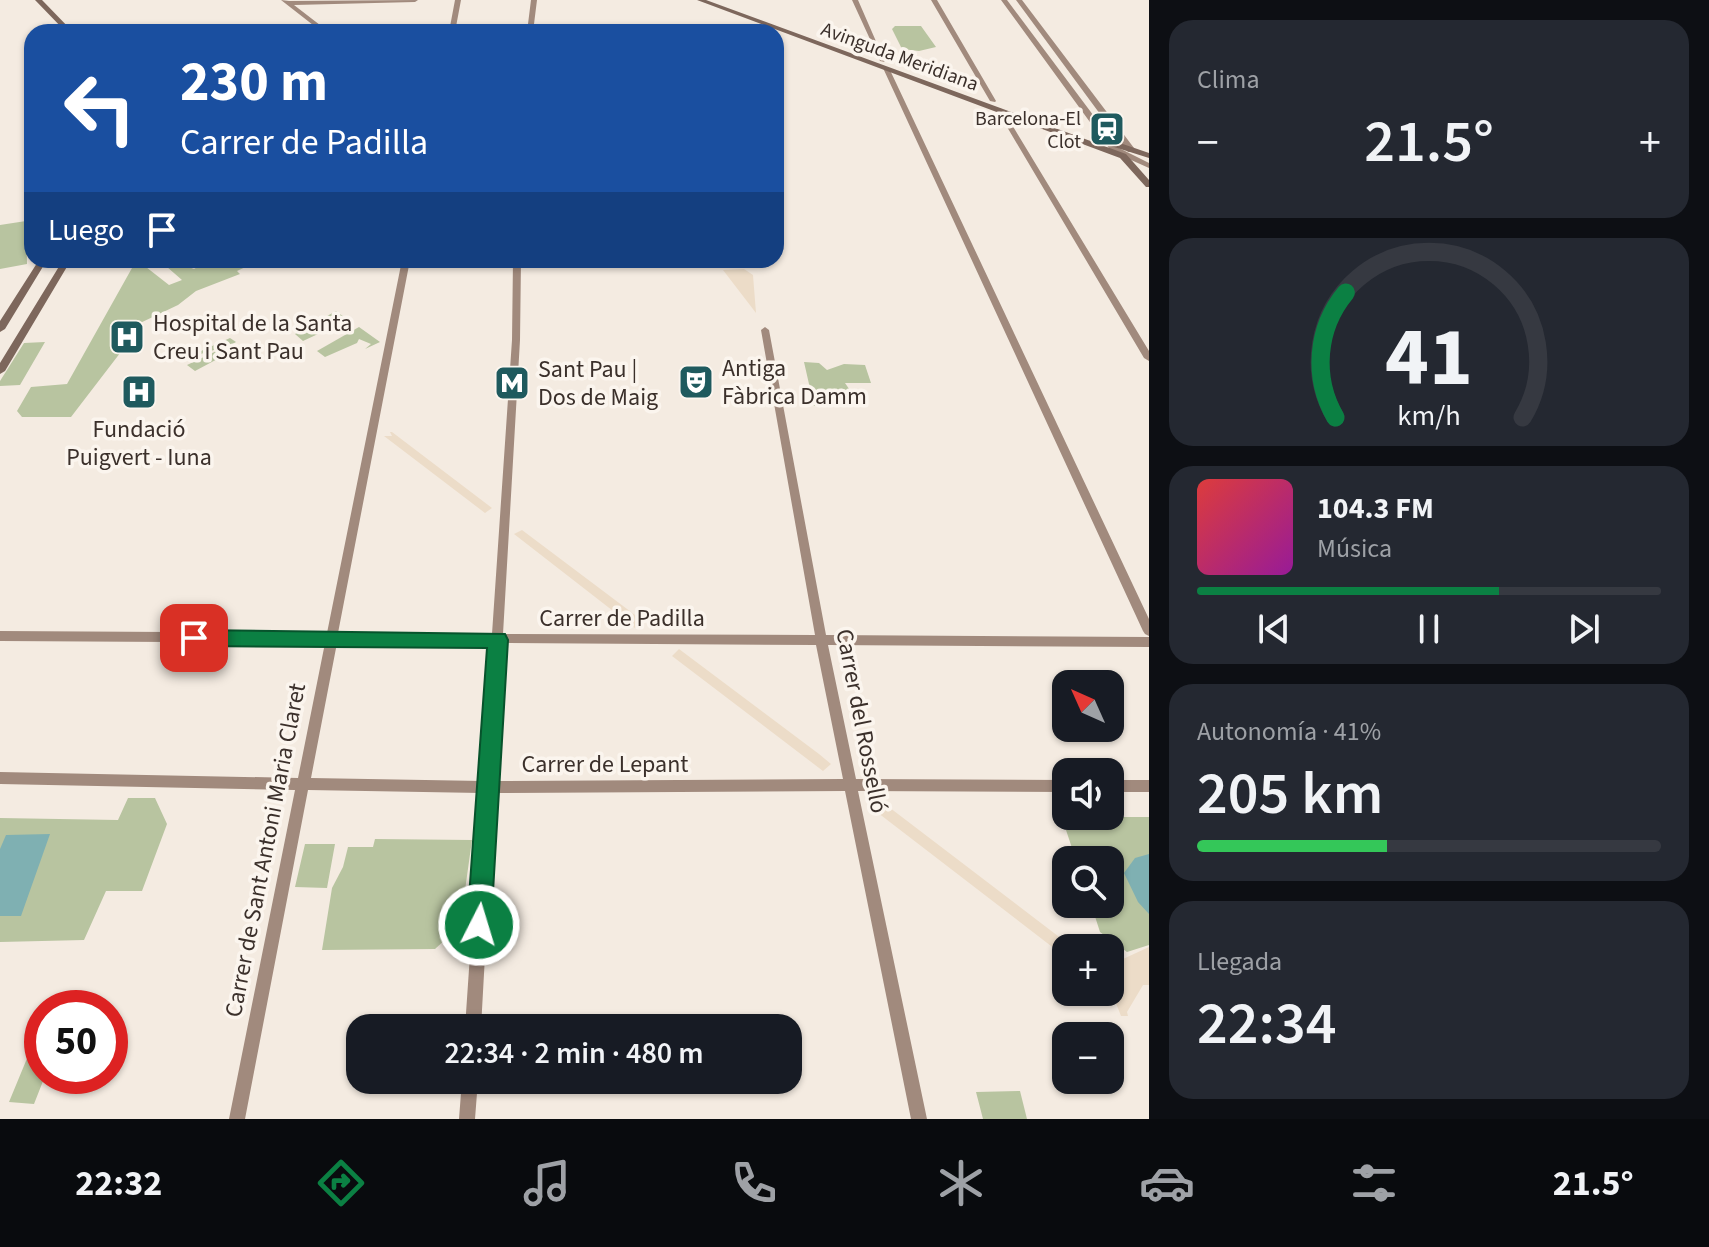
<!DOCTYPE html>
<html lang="es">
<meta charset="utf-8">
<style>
body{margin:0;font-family:"Source Sans 3",sans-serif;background:#242831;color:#f1f3f6;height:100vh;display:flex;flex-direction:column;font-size:30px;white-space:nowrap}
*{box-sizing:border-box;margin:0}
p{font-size:26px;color:#9ea1a6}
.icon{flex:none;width:44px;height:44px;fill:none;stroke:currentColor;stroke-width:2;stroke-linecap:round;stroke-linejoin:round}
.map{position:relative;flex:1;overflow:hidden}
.panel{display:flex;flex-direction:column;gap:20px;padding:20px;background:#0d0f14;width:560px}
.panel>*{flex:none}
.hud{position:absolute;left:24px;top:24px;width:760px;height:244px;border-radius:24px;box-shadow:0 2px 6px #0004;background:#1a4fa0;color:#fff;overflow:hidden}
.needle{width:52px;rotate:315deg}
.controls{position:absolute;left:1052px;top:670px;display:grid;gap:16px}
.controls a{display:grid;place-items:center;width:72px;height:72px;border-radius:16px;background:#171b24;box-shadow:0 2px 6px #0004;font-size:40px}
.speed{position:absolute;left:24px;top:990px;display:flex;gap:16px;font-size:40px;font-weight:700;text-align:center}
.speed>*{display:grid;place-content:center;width:104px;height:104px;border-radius:50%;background:#171b24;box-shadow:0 2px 6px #0004;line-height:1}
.speed .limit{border:12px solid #d22;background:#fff;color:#111}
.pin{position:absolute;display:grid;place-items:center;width:68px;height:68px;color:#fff;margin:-34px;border-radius:16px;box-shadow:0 4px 12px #0006}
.me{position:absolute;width:88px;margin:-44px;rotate:5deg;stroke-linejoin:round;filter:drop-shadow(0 0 6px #0008)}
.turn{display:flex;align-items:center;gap:28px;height:168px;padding:0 24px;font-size:36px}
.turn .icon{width:104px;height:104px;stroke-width:2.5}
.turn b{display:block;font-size:56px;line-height:68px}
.then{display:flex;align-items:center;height:76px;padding:0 24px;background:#0003;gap:16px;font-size:30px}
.big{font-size:60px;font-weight:600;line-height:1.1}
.panel .widget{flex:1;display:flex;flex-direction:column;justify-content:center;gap:12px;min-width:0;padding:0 28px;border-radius:24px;background:#242831}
.panel .dial{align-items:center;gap:0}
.dial svg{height:208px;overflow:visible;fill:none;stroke:#363941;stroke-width:7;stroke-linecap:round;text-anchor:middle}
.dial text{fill:#f1f3f6;stroke:none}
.song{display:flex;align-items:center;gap:24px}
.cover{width:96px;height:96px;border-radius:12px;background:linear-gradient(135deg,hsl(0 70% 55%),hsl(300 70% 35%))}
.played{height:8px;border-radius:4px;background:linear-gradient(90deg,#0b8043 65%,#363941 65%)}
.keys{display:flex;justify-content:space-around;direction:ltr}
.heat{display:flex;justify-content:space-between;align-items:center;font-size:44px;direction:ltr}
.charge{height:12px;border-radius:6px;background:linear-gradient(90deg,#34c759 41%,#363941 0)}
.trip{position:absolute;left:346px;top:1014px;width:456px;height:80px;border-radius:24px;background:#171b24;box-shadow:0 2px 6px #0004;font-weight:600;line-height:80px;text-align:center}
.menu{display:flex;height:128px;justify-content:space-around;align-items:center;background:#090b0e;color:#9ea1a6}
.menu .icon{width:56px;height:56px}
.menu .current{color:#0b8043}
.menu b{font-size:36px;color:#f1f3f6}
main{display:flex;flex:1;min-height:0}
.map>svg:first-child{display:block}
</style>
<main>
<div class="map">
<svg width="1149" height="1119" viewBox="0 0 1149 1119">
<rect width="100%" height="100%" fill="#f4ebe1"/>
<path fill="#b8c4a0" d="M895 26H921L936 47 919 51 902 49 892 29Z
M26 221 27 264 0 269V225Z
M159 260H171L194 269 204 263 199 260 254 263 237 271 240 274 196 291 178 305 138 324 127 344 71 417H22L17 411 31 387 67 384 132 268 146 267 169 285 182 280Z
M336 311 348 320 303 341 295 334Z
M359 327 380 342 365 349 371 344 359 339 357 343 325 357 317 351Z
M230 338 236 342 227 347 236 344 238 348 195 371 187 365 227 346 181 360Z
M45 342 20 385 0 386V381L24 343Z
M804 362 819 363 827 370 844 364 865 365 871 383H845L858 402 821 401V406H814Z
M128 798H155L167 824 142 891H106L84 940 0 942V818L118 820Z
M1087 817H1149V945L1127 952 1100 932 1091 904H1110V860H1076L1066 830H1077Z
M375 839 472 840 460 926 435 949 322 950 332 888 343 867 348 847H373Z
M305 844H335L327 888 295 887Z
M28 1056 42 1057 45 1076 34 1104 9 1102Z
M1020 1091 1027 1119H983L976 1092Z"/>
<path fill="#ecdcc8" d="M744 269 753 275 756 313 723 270Z
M390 432H392L492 508 485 513 384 436H392Z
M522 530 643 621V622L635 628 514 534Z
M679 649 819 754 831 764 823 771 672 656Z
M877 798 1071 946 1066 948 1064 956 869 806Z
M1149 947V985H1143L1127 1012 1128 1016H1121L1110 988V972L1123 959Z"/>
<path fill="#7fb0b2" d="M50 834 21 916H0V849L6 835Z
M1149 854V914L1138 902 1124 873 1135 858Z"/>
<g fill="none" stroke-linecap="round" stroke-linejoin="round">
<path fill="#a18a7d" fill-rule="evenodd" d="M281 0 289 1 418 0 415 2 294 5 329 32H322Z
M455 0H461L455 32H449Z
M531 0H537L533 32H527Z
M852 0H858L885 62 880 61Z
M931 0H937L996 101 995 102 990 101Z
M1001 0H1007L1117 147 1149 163V168L1111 151Z
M1016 0H1022L1134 148V152H1128Z
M884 67 889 68 1149 619V636L1145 634 1143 631 883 68Z
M1000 108 1003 110 1149 351V361L1144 358 997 110Z
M402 260H410L338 633 492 634 512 340 513 260H521L520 340 503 634 815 635 761 330 765 327 769 330 826 635 1149 637V647L828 645 856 779 1066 780V792L858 791 927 1119H911L845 791 494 793 481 1028H465L481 793 308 790 245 1119H229L295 790 0 784V772L298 778 325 643 0 641V631L327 633ZM337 643H491L482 781 311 778ZM503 643 816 645 843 779 495 781Z
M1110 780H1149V792H1110Z
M462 1080H478L475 1119H459Z"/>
<path fill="#7d675c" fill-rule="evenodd" d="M35 0H42L73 32H66Z
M697 0H706L1126 154 1149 180V187H1146L1120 158Z
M1111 142H1117L1149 153V158L1111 146Z
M39 260H47L5 329 0 332V321Z
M63 260H71L5 371 0 374V363Z"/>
</g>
<path fill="#0b8043" stroke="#07532c" stroke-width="2" d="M194 630 505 634 508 640 491 925 488 933 479 937 471 933 467 925 487 648 194 646 184 638Z"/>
<defs>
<symbol id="station-square" viewBox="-11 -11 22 22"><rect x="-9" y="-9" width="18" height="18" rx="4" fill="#1f5a5e" stroke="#fbf5ee"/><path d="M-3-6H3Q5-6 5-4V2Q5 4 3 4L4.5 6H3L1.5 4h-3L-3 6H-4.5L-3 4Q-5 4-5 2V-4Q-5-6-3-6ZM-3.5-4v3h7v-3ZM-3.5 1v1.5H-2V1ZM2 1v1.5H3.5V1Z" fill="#fff"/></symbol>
<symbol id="hospital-square" viewBox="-11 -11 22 22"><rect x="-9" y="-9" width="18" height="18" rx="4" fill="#1f5a5e" stroke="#fbf5ee"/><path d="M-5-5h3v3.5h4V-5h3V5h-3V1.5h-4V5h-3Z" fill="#fff"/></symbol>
<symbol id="theatre-square" viewBox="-11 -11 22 22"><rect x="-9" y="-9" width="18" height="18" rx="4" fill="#1f5a5e" stroke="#fbf5ee"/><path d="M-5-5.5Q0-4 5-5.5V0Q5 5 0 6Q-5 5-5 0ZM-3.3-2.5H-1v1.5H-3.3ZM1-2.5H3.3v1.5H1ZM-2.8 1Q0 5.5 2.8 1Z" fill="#fff"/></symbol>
<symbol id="metro-square" viewBox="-11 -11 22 22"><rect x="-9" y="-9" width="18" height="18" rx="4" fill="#1f5a5e" stroke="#fbf5ee"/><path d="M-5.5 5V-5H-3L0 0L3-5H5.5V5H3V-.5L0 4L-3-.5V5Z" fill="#fff"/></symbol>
</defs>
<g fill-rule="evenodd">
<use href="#station-square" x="1087" y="109" width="40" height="40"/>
<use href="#hospital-square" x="107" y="317" width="40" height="40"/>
<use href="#theatre-square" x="676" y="362" width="40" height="40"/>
<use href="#metro-square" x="492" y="363" width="40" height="40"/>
<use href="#hospital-square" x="119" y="372" width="40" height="40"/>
</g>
<g text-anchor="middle" stroke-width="7" stroke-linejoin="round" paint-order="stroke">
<g font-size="20" fill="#3b302b" stroke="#fbf5ee">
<text transform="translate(900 56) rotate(20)" y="7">Avinguda Meridiana</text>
</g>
<g font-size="20" fill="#3b302b" stroke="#fbf5ee" text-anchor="end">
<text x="1081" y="125">Barcelona-El<tspan x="1081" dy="23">Clot</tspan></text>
</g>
<g font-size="24" fill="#3b302b" stroke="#fbf5ee" text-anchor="start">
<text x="153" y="331">Hospital de la Santa<tspan x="153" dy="28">Creu i Sant Pau</tspan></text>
<text x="722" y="376">Antiga<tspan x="722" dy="28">Fàbrica Damm</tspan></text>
<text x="538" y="377">Sant Pau |<tspan x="538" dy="28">Dos de Maig</tspan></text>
<text x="139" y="437" text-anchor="middle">Fundació<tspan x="139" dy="28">Puigvert - Iuna</tspan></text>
</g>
<g font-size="24" fill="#3b302b" stroke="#fbf5ee">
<text x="622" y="626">Carrer de Padilla</text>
<text transform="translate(862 721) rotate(79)" y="8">Carrer del Rosselló</text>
<text x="605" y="772">Carrer de Lepant</text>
<text transform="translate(265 850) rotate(-79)" y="8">Carrer de Sant Antoni Maria Claret</text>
</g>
</g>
</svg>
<div class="controls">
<a><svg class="needle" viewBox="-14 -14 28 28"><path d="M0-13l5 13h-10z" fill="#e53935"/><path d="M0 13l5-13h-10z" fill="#9ea1a6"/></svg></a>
<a><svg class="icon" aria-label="sound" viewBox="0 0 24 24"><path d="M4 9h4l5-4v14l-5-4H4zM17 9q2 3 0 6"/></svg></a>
<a><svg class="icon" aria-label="search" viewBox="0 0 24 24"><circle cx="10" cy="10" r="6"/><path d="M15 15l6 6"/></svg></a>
<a>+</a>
<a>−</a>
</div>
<div class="speed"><div class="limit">50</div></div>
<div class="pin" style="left:194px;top:638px;background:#d93025"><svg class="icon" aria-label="arrive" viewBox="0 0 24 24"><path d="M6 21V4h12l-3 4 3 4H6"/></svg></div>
<svg class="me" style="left:479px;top:925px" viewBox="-20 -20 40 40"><circle r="17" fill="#0b8043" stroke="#fff" stroke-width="3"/><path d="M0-11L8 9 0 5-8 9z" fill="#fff"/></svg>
<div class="trip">22:34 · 2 min · 480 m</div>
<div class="hud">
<div class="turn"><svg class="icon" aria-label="left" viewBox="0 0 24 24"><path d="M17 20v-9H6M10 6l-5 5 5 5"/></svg><div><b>230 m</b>Carrer de Padilla</div></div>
<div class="then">Luego<svg class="icon" aria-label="arrive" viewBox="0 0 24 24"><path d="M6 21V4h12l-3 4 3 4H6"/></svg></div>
</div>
</div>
<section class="panel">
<div class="widget"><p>Clima</p>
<div class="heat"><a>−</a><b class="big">21.5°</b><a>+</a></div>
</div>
<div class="widget dial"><svg viewBox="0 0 100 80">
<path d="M14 69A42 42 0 1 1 86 69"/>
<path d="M14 69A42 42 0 0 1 18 21" stroke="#0b8043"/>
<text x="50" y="56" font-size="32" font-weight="700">41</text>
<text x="50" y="72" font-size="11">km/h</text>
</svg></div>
<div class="widget">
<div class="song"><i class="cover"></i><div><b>104.3 FM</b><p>Música</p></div></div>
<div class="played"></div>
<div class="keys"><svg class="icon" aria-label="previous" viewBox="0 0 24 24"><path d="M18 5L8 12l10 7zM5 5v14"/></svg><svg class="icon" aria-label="pause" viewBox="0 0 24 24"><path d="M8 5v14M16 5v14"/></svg><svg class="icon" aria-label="next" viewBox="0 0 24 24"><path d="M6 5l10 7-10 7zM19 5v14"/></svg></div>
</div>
<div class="widget"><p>Autonomía · 41%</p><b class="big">205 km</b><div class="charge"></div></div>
<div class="widget"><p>Llegada</p><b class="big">22:34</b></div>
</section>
</main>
<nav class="menu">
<b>22:32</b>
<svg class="icon current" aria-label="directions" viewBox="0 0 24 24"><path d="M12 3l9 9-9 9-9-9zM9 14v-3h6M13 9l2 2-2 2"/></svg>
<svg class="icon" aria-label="music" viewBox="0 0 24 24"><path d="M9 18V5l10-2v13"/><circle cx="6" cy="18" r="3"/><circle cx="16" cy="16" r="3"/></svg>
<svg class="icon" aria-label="phone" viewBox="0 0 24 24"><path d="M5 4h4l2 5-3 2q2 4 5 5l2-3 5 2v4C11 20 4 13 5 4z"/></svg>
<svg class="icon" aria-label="climate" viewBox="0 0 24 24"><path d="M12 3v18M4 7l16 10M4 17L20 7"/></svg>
<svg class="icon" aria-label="car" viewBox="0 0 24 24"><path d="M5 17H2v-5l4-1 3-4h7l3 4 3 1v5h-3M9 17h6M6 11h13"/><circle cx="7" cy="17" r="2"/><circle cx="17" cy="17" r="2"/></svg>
<svg class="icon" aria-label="filters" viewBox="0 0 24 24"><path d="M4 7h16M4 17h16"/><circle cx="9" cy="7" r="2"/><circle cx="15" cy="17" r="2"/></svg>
<b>21.5°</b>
</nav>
